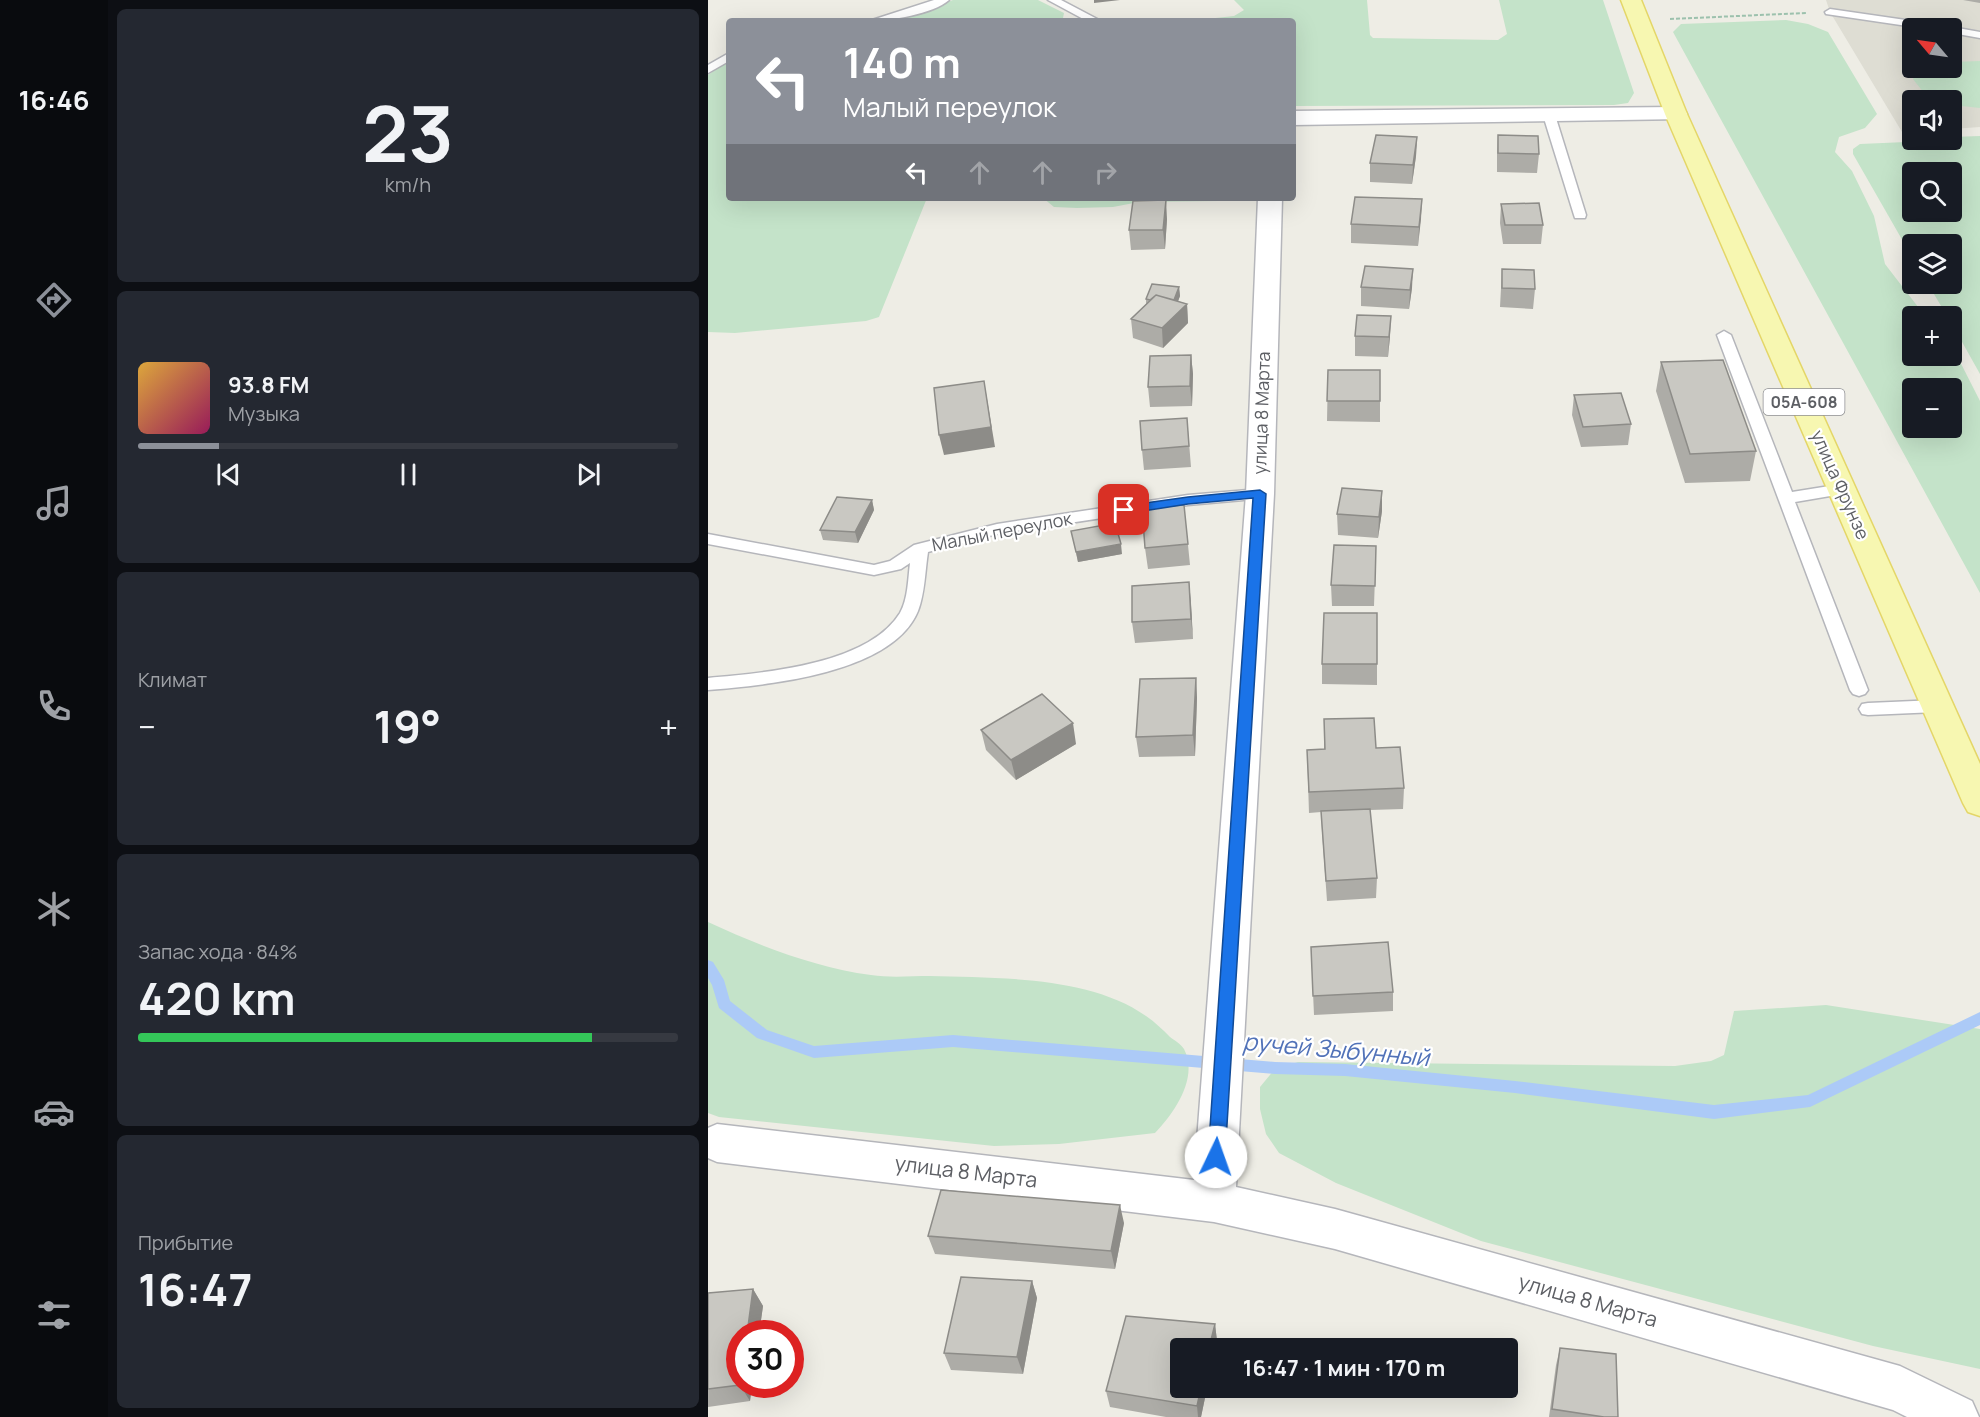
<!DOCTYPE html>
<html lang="ru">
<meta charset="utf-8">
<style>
body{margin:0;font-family:Manrope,sans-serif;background:#242831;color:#f1f3f6;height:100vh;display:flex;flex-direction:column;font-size:22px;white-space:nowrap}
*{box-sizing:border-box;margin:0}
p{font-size:20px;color:#9ea1a6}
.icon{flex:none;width:33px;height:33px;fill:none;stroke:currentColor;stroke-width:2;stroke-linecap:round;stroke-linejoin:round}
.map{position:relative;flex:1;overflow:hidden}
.sheet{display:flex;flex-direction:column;gap:9px;padding:9px;background:#0d0f14;width:600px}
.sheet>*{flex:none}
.top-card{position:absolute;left:18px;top:18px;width:570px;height:183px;border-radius:6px;box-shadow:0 6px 24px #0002;background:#8c9099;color:#fff;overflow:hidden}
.needle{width:39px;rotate:299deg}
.tools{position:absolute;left:1194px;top:18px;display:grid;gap:12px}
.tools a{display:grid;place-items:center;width:60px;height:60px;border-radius:6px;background:#171b24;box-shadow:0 6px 24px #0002;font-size:30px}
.speed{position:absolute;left:18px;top:1320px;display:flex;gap:12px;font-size:30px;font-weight:700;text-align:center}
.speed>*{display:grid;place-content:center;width:78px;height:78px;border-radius:50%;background:#171b24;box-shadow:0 6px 24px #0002;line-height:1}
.speed .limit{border:9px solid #d22;background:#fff;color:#111}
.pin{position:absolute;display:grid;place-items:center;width:51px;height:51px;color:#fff;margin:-26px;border-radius:12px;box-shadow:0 3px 9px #0006}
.me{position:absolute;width:66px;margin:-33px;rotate:3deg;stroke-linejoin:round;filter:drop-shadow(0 0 4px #0008)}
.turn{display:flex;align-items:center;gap:21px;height:126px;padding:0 18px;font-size:27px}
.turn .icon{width:78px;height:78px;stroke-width:2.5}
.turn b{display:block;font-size:42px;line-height:51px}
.lanes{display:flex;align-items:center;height:57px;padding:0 18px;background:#0003;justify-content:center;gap:30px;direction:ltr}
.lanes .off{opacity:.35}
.big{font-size:45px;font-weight:700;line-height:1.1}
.sheet .card{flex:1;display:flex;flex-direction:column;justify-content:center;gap:9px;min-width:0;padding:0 21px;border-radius:9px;background:#242831}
.sheet .dial{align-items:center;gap:0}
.dial b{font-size:78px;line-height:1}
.song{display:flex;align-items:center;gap:18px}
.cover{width:72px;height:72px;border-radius:9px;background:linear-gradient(135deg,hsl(40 70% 55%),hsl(330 70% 35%))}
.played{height:6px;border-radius:3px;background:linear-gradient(90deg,#8c9099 15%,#363941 15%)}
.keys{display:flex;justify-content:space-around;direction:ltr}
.heat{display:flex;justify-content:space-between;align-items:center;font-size:33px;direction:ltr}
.charge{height:9px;border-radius:4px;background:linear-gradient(90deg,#34c759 84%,#363941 0)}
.trip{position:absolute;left:462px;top:1338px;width:348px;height:60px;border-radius:6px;background:#171b24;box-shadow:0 6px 24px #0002;font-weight:700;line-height:60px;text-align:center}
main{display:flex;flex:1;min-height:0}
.tabs{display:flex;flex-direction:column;width:108px;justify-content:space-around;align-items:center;background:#090b0e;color:#9ea1a6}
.tabs .icon{width:42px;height:42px}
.tabs .active{color:#8c9099}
.tabs b{font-size:27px;color:#f1f3f6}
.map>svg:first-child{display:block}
</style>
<main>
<nav class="tabs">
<b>16:46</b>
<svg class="icon active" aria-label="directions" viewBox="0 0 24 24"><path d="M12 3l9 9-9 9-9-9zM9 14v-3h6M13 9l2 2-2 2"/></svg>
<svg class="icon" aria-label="music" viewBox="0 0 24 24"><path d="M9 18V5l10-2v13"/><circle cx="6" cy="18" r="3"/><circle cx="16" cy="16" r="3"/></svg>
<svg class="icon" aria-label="phone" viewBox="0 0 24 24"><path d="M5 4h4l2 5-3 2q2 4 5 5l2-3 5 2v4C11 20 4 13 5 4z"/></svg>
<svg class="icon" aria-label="climate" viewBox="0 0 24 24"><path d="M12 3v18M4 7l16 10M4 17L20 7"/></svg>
<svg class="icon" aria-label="car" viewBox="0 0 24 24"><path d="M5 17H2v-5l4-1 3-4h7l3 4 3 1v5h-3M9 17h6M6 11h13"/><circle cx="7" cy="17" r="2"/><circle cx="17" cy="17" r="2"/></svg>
<svg class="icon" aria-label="filters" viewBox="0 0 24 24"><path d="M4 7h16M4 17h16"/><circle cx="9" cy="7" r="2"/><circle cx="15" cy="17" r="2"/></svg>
</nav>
<section class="sheet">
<div class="card dial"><b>23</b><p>km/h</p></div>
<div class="card">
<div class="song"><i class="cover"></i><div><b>93.8 FM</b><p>Музыка</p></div></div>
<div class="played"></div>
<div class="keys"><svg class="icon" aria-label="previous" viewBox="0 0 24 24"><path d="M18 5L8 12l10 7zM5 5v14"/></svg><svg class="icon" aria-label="pause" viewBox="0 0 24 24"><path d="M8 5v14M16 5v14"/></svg><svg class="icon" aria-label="next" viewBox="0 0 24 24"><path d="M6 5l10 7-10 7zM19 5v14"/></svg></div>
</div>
<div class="card"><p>Климат</p>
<div class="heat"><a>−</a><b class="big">19°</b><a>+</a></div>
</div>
<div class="card"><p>Запас хода · 84%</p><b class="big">420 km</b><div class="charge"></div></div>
<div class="card"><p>Прибытие</p><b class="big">16:47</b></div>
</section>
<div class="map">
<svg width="1272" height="1417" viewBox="0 0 1272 1417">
<rect width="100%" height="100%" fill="#eeede5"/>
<path fill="#deddd3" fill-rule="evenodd" d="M1118 0H1272V127L1244 129V100H1204V132H1194L1122 12ZM1204 28H1244V68H1204Z"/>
<path fill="#c4e3c9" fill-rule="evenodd" d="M245 0H330L356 13 355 18 339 21H182Z
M526 0H659L662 35 665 38 790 40 799 34 791 0H895L926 93 920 103 906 105 585 106V21H480L526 16 536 10Z
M1078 20 1100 24 1120 32 1169 114 1157 128 1131 137 1127 152 1144 171 1166 216 1177 264 1217 316H1204V356H1244V346L1272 401V593L965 32 973 24ZM1244 388V428H1204V388Z
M21 60V198H219L171 317 158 321 27 333 0 332V75Z
M1272 61V108L1244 105V100C1220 100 1219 97 1205 79 1213 64 1228 68 1244 68V62Z
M1272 136V374L1244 324V316H1239L1220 284H1244V244H1204V257L1145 154V149L1152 144 1244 140V137ZM1204 172H1244V212H1204Z
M335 198H519L510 201 431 202 405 207 369 208 346 207Z
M0 922C52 946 106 967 163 975 182 978 203 976 222 976 289 978 382 976 438 1016 447 1022 455 1030 462 1037 466 1040 473 1044 476 1049 491 1078 466 1113 447 1133L351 1144 286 1146 11 1117 0 1113Z
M1118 1005 1272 1029V1369L1165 1346 773 1241 628 1183 571 1153 558 1134 552 1109V1087L567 1069 590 1062 967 1066 1003 1061 1016 1055 1026 1011Z"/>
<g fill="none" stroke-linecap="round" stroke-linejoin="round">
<path fill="#accaf7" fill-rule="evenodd" d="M0 960 5 962 16 980 22 1001 59 1030 106 1046 245 1035 567 1062 637 1064 807 1081 1006 1105 1100 1095 1272 1012V1025L1102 1107 1006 1119 807 1093 637 1076 567 1074 245 1047 106 1058 49 1038 11 1008 4 985 0 978Z"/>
<defs>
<path id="service" d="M226 0H241C225 14 182 21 161 21Z
M340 0H353L393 21H379Z
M1122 9 1232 25 1237 28H1213L1118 14 1117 12Z
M1244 27 1272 32V38L1244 33V28H1240Z
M21 53V61L0 73V65Z
M841 111 847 115 878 215 877 218H867L866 215 835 115Z
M1016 331 1023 335 1084 492 1134 484 1142 489 1134 494 1087 502 1160 690 1157 694 1151 696 1145 694 1142 690 1009 335Z
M552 489 560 494 558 498 480 505 289 534 220 552C217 571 217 593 210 611 184 674 59 685 0 690V678C55 673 160 665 192 613 200 599 200 579 202 563L193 569 166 575 0 544V534L166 565 182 561 206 545 289 524 480 495Z
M1229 700 1235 701 1238 706 1235 711 1229 712 1160 715 1154 714 1151 709 1154 704 1160 703Z"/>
<path id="minor" d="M968 107 976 109 979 114 976 119 585 125V111Z
M550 198H574L566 494 528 1187 627 1209 1192 1366 1264 1401 1271 1417H1199L1185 1410 627 1249 506 1222 9 1162 0 1158V1128L9 1124 486 1180 538 494Z"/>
<path id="primary" d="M913 0H933L979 114 1272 764V816L1260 812 1255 803 957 114Z"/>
</defs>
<use href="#service" stroke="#b5b6bb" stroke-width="3"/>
<use href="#minor" stroke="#b5b6bb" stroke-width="3"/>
<use href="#primary" stroke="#e4d668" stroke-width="3"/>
<path stroke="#9cc1ad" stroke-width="2" stroke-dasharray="4 2" stroke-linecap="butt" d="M962 19 1098 13"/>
<use href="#service" fill="#fff" fill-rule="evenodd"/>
<use href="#minor" fill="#fff" fill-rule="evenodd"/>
<use href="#primary" fill="#f7f7b1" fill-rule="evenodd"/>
</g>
<path fill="#adaca7" d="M1255 0H1272V3Z
M790 135 831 154 829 173 789 172V153Z
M709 137 708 156 704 184 662 182V163Z
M714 199 710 246 643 243V224Z
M793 204 835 225 833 244H795L792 223Z
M459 219 457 249 423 250 421 230Z
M794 269 827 289 825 309 792 307Z
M471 287 472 296 470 301 479 304 480 323 455 348 425 338 423 319 438 304V299Z
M653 287 704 288 701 309 653 306Z
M647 336H682L680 357 647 356Z
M483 355 485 374 484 406 442 407 440 387Z
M953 362 1048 451 1042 481 977 483 948 391Z
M620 370 672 401V422L619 421Z
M866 395 923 424 920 445 873 447 864 415Z
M479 418 483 467 436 470 434 450Z
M164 500 166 510 150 543 115 540 112 530Z
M476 505 482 565 440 569 437 548Z
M674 511 670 538 630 535 629 514Z
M363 531 414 554 370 562Z
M668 546 666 606H624L623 585Z
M481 582 485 639 427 643 424 622Z
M614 664H669V685L614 684Z
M488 678 489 698 487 756 431 757 428 737Z
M616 719 668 748 696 788 695 809 662 810 669 878 668 898 619 901 614 832 613 812 601 813 599 750 616 749Z
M273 730 368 744 308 780 278 750Z
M603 947 685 992V1011L606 1015Z
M416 1223 407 1269 227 1254 220 1236Z
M324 1281 329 1298 315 1374 243 1370 236 1353Z
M45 1289 55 1306 51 1334H32L44 1384 42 1401 0 1407V1293Z
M507 1324 509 1341 493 1417H458L402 1407 398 1391Z
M852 1348 910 1417H841L848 1365Z"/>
<path fill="#8d8c88" d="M386 0H412L386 3Z
M709 137 708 156 704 184 705 165Z
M714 199 713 219 710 246 711 227Z
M458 200 459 219 457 249 455 230Z
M705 269 704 288 701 309 702 290Z
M471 287 472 296 466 312 465 302Z
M479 304 480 323 455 348 454 328Z
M683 316 682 336 680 357 681 337Z
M483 355 485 374 484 406 482 386Z
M276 381 287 447 236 455 231 435Z
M674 491V511L670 538 671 517Z
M164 500 166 510 150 543 147 532Z
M413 544 414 554 370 562 368 552Z
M481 582 483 603 485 639 483 619Z
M488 678 489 698 487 756 485 735Z
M365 723 368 744 308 780 303 760Z
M412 1205 416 1223 407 1269 403 1251Z
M324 1281 329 1298 315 1374 309 1357Z
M45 1289 55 1306 51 1334H39Z
M507 1324 509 1341 507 1348H501Z
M32 1384H44L42 1401 32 1385Z
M493 1388H499L493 1417H490L489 1406Z"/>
<path fill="#c9c8c2" stroke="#8d8c88" stroke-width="1.5" d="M668 135 709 137 705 165 662 163Z
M790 135 830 136 831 154 790 153Z
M647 197 714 199 711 227 643 224Z
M458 200 455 230H421L425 201Z
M831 203 835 225H797L793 204Z
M657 266 705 269 702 290 653 287Z
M794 269 826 270 827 289 794 288Z
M444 284 471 287 466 300 448 295 442 300 438 299Z
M448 295 479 304 454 328 423 319Z
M649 315 683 316 681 337 647 336Z
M483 355 482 386 440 387 442 356Z
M1015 360 1048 451 982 454 953 362Z
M620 370H672V401H619Z
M276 381 283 427 231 435 226 388Z
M913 393 923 424 875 427 866 395Z
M479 418 481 446 434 450 432 421Z
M634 488 674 491 671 517 629 514Z
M129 497 164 500 147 532 112 530Z
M476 505 480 544 437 548 434 508Z
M407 523 413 544 368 552 363 531Z
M626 545 668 546 667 586 623 585Z
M481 582 483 619 424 622V586Z
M616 613H669V664H614Z
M488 678 485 735 428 737 432 679Z
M334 694 365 723 303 760 273 730Z
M666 718 668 748 692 747 696 788 601 792 599 750 617 749 616 719Z
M662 809 669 878 618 881 613 811Z
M680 942 685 992 605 996 603 947Z
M233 1190 412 1205 403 1251 220 1236Z
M253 1277 324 1281 309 1357 236 1353Z
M45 1289 39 1334H32V1385L0 1389V1293Z
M418 1316 507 1324 501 1348H472V1388H493L489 1406 398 1391Z
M852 1348 908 1354 910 1417H896L844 1409Z"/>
<path fill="#1a73e8" stroke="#114b97" stroke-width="1.5" d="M552 490 558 494 517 1157 514 1163 508 1165 502 1163 500 1157 545 498 480 504 416 514 410 510 416 506 480 497Z"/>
<g text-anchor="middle" stroke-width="4.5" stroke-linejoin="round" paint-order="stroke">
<rect fill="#fff" stroke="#8e8f92" stroke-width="1.5" x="1055.5" y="389" width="81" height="26" rx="4.5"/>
<g font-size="16" font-weight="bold" fill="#5d5f64">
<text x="1096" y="408">05А-608</text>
</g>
<g font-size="18" fill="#5d5f64" stroke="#fff">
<text transform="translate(554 413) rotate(-88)" y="6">улица 8 Марта</text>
<text transform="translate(1132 485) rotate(66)" y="6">улица Фрунзе</text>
<text transform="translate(294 532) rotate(-11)" y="6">Малый переулок</text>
</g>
<g font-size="21" fill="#5d5f64" stroke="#fff">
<text transform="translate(258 1172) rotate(7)" y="7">улица 8 Марта</text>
<text transform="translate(880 1301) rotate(16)" y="7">улица 8 Марта</text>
</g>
<g font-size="24" font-style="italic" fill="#5172b8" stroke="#fff">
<text transform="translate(628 1050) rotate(5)" y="8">ручей Зыбунный</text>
</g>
</g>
</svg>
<div class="tools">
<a><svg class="needle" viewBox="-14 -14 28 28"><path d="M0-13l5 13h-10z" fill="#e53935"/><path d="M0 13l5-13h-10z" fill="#9ea1a6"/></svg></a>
<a><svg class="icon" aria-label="sound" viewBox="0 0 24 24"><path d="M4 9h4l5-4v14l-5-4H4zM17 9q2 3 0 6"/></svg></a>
<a><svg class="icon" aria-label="search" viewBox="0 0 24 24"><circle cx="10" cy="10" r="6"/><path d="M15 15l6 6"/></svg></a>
<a><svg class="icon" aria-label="layers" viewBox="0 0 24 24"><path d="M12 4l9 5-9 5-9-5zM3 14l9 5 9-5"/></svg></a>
<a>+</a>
<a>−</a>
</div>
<div class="speed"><div class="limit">30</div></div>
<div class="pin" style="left:416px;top:510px;background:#d93025"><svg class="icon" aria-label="arrive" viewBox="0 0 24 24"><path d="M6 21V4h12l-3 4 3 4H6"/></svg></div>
<svg class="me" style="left:508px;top:1157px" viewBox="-20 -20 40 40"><circle r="19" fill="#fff"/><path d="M0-13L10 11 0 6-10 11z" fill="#1a73e8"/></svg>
<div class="trip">16:47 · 1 мин · 170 m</div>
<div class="top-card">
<div class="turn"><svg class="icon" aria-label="left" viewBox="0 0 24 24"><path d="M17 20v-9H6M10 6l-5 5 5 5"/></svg><div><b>140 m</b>Малый переулок</div></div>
<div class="lanes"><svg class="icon" aria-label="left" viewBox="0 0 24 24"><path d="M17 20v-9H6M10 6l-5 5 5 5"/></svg><svg class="icon off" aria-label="ahead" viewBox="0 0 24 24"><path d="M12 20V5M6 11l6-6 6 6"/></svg><svg class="icon off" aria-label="ahead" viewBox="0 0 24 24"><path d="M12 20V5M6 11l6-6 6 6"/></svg><svg class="icon off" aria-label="right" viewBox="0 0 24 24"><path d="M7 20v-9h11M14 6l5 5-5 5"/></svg></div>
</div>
</div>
</main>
